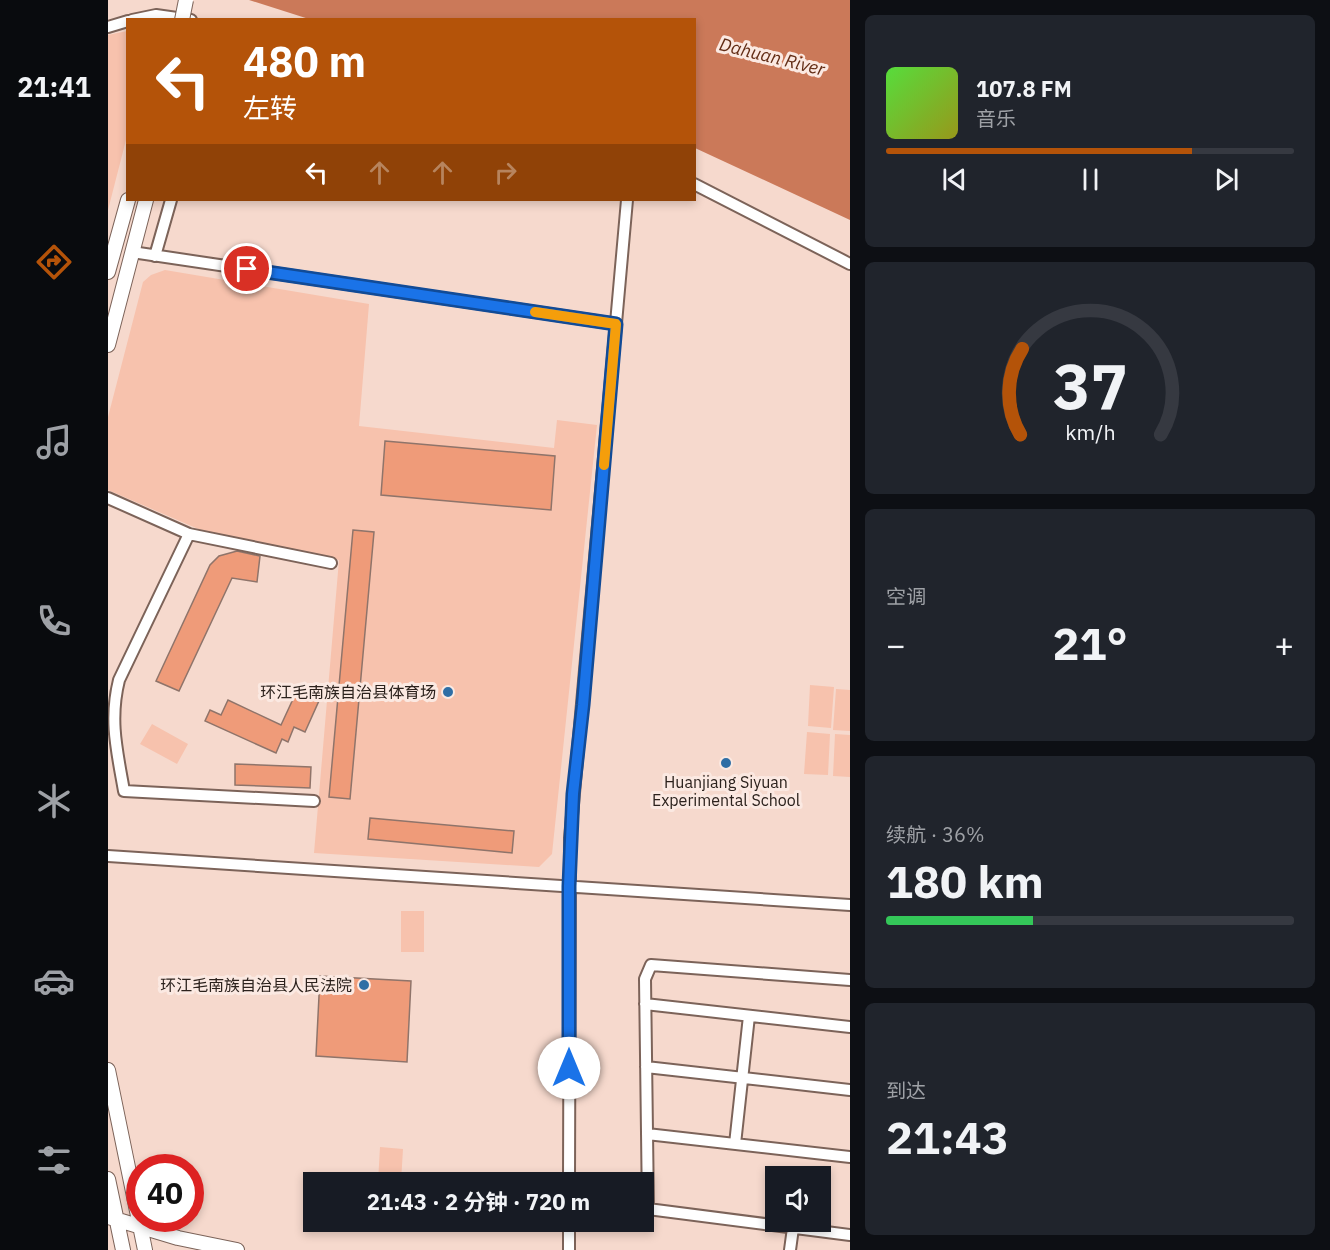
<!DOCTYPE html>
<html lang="zh">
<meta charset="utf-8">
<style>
body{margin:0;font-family:"IBM Plex Sans","Noto Sans SC",sans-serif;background:#20242c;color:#f1f3f6;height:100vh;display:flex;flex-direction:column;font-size:22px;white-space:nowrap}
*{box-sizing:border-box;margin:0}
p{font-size:20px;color:#9ea1a6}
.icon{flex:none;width:33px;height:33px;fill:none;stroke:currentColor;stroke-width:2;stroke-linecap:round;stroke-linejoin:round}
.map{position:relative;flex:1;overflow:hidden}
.drawer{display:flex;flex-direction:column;gap:15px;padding:15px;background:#0d0f14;width:480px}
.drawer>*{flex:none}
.banner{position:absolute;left:18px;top:18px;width:570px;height:183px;border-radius:0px;box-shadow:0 3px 9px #0003;background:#b45309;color:#fff;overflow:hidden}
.tools{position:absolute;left:657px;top:1166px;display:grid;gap:12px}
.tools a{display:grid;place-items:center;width:66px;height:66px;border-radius:0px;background:#171b24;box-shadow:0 3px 9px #0003;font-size:30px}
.speed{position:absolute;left:18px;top:1154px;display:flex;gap:12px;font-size:30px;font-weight:700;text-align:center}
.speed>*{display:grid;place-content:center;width:78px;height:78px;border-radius:50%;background:#171b24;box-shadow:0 3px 9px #0003;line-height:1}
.speed .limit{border:9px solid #d22;background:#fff;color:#111}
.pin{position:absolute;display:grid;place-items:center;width:51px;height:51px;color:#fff;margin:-26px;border:3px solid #fff;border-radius:50%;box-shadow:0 2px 6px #0007}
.me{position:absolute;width:66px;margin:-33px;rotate:0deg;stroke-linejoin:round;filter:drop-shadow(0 0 4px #0008)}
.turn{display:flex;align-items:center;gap:21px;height:126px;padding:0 18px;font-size:27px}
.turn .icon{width:78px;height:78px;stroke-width:2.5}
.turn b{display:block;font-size:42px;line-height:51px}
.lanes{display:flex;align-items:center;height:57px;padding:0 18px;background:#0003;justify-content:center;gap:30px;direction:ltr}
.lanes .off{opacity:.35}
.big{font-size:45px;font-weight:700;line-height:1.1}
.drawer .card{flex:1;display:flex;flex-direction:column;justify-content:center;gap:9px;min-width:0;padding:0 21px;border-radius:9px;background:#20242c}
.drawer .dial{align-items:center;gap:0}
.dial svg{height:156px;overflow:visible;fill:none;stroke:#363941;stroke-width:7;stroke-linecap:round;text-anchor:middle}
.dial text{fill:#f1f3f6;stroke:none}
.song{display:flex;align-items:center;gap:18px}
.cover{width:72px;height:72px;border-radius:9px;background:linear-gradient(135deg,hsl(110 70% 55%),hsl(60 70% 35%))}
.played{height:6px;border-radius:3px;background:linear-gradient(90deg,#b45309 75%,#363941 75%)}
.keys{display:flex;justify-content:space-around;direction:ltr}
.heat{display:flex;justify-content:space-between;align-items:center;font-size:33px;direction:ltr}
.charge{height:9px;border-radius:4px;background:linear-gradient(90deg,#34c759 36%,#363941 0)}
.trip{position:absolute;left:195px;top:1172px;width:351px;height:60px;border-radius:0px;background:#171b24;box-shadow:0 3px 9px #0003;font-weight:700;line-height:60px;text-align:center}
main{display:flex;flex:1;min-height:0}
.menu{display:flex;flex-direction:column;width:108px;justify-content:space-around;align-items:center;background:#090b0e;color:#9ea1a6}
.menu .icon{width:42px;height:42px}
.menu .current{color:#b45309}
.menu b{font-size:27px;color:#f1f3f6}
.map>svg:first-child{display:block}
</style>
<main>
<nav class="menu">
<b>21:41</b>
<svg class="icon current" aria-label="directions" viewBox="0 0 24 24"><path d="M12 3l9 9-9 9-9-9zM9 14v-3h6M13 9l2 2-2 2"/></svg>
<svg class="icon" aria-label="music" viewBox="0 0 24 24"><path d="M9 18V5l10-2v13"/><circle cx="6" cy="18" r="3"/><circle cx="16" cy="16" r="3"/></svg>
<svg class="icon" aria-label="phone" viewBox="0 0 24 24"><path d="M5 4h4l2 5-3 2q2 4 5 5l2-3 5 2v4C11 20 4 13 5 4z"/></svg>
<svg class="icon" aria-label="climate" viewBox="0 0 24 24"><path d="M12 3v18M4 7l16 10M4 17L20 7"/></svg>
<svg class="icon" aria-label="car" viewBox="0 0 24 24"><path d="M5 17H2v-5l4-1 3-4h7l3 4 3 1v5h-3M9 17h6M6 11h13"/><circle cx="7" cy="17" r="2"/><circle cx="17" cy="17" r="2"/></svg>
<svg class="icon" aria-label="filters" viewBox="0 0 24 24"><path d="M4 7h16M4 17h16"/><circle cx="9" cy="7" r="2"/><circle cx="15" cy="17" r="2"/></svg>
</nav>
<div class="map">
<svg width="742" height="1250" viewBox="0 0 742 1250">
<rect width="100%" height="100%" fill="#f6d9cd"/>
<path fill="#f7c2ad" d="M19 31V136L0 210V35Z
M57 270 261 304 251 426 446 448 449 420 489 425 444 854 431 867 206 853 231 560 95 531 0 490V417L35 282 43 275Z
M702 685 726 687 723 728 700 726Z
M728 689 742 690V731L725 730Z
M44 724 80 744 69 764 32 744Z
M699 732 722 734 720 775 696 774Z
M727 734 742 735V777L725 776Z
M293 911H316V952H293Z
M272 1147 295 1149 293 1182H270Z"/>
<path fill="#cb7959" d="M141 0H742V220L587 148 586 20H204Z"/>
<path fill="#ef9b79" stroke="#8f746a" stroke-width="1.5" d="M277 441 447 456 443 510 273 495Z
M245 530 266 532 242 799 221 797Z
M129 551 152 556 149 582 124 578 71 691 48 681 102 565 111 556Z
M192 684 214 694 197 732 186 727 180 742 174 739 168 753 97 721 102 710 113 715 120 700 173 725Z
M127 764 203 767 202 788 127 785Z
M262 818 406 831 404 853 260 839Z
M212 976 303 981 299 1062 208 1056Z"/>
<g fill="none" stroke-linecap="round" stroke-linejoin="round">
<defs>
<path id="minor" d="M24 20 48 15 83 20
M0 27 20 21
M586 184 742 264
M24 252 508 324
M47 256 63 200
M0 498 81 534 223 563
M81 534 11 680C1 720 9 751 16 791L206 801
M0 856 742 905
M742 980 543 965 537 979 540 1209 742 1235
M537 1004 742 1027
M538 1067 742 1090
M539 1134 742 1157
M627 1144 641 1016
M461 1182 462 838 519 200
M461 1221V1250
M682 1250 685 1228"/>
<path id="major" d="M0 272 20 200
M0 345 38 200
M0 1070 37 1250
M0 1179 15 1250
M0 1217 70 1238 129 1250"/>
</defs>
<use href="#minor" stroke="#7c6359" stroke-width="14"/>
<use href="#major" stroke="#7c6359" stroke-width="16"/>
<use href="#minor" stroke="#fff" stroke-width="10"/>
<use href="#major" stroke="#fff" stroke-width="14"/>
<defs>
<path id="major-bridge" d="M74 20 78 0"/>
</defs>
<use href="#major-bridge" stroke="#7c6359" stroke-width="16" stroke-linecap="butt"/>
<use href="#major-bridge" stroke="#fff" stroke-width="14"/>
</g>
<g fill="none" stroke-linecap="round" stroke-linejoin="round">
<defs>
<path id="route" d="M139 269 508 324 475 705 465 794 461 886V1068"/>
</defs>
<use href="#route" stroke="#114b97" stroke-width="15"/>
<use href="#route" stroke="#1a73e8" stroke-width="10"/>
<path stroke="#f59e0b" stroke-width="10" d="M427 312 508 324 496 465"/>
</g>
<g fill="#2f6ea5" stroke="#fbe9e2" stroke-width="2">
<circle cx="340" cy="692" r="6"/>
<circle cx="618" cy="763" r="6"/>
<circle cx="256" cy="985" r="6"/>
</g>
<g text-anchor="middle" stroke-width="6" stroke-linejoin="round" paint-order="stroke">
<g font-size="16" fill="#2c221d" stroke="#fbe9e2" text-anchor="end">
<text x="328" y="698">环江毛南族自治县体育场</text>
<text x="618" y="788" text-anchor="middle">Huanjiang Siyuan<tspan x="618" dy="18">Experimental School</tspan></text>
<text x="244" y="991">环江毛南族自治县人民法院</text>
</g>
<g font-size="18" font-style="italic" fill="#632d16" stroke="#fbe9e2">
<text transform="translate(664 57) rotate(14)" y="6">Dahuan River</text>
</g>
</g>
</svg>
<div class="tools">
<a><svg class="icon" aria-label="sound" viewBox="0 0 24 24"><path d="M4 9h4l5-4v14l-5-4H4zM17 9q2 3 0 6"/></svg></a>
</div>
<div class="speed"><div class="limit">40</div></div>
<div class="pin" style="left:139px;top:269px;background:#d93025"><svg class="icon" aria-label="arrive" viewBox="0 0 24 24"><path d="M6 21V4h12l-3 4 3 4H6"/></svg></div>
<svg class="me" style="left:461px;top:1068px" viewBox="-20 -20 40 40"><circle r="19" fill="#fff"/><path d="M0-13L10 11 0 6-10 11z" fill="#1a73e8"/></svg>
<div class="trip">21:43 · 2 分钟 · 720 m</div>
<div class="banner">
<div class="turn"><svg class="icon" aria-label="left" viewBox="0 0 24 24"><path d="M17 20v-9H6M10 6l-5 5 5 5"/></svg><div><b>480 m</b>左转</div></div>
<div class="lanes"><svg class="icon" aria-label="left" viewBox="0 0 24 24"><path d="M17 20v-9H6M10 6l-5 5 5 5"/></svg><svg class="icon off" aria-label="ahead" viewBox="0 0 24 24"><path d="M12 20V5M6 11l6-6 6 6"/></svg><svg class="icon off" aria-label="ahead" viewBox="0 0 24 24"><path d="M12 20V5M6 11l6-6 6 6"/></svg><svg class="icon off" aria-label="right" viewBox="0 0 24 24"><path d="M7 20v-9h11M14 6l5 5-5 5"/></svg></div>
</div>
</div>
<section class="drawer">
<div class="card">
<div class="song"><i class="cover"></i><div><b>107.8 FM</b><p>音乐</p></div></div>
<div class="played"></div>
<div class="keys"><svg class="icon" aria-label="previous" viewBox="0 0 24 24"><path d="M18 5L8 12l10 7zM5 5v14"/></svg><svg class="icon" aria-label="pause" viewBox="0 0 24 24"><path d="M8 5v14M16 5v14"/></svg><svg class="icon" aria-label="next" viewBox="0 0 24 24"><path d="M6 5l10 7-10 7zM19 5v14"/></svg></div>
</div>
<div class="card dial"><svg viewBox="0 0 100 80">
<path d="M14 69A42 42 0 1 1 86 69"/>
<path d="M14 69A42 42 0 0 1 15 25" stroke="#b45309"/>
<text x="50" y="56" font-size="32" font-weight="700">37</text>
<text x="50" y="72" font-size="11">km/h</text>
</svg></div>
<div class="card"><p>空调</p>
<div class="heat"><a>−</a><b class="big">21°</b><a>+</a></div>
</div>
<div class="card"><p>续航 · 36%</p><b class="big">180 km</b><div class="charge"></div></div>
<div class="card"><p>到达</p><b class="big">21:43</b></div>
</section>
</main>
